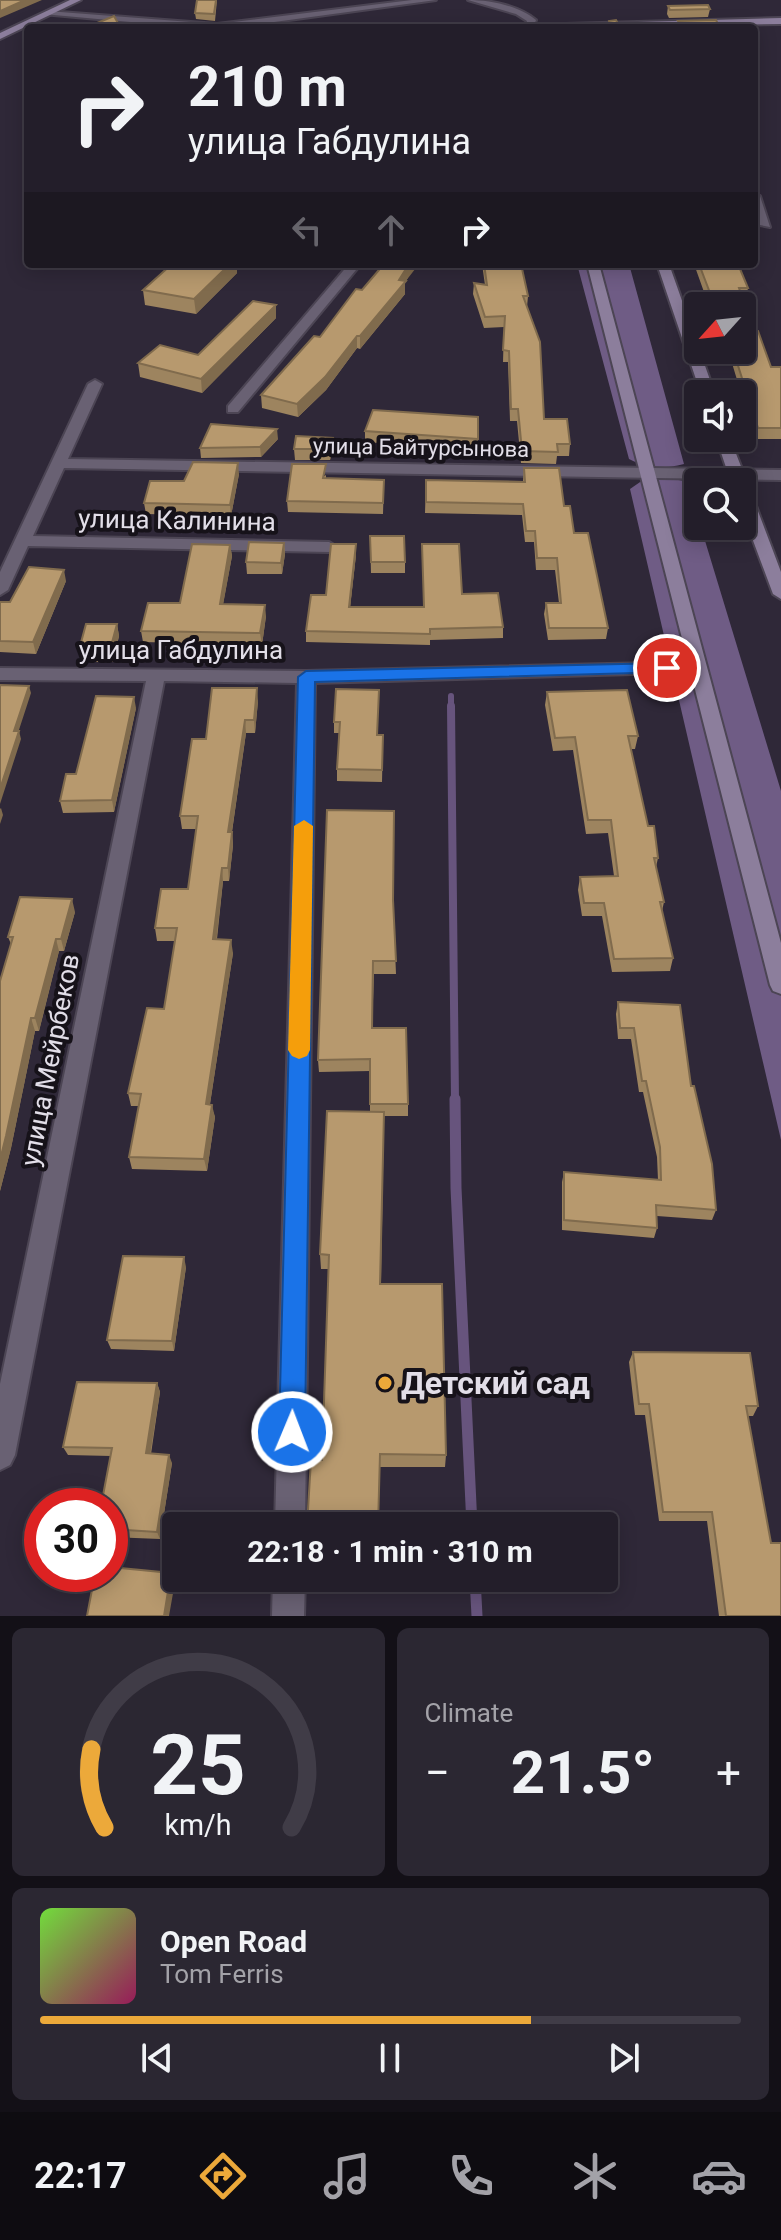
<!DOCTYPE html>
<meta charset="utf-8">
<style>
body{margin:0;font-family:Roboto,sans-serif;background:#2b2732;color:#f1f3f6;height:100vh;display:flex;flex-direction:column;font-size:30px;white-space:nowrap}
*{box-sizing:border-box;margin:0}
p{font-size:26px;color:#a3a2a8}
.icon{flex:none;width:44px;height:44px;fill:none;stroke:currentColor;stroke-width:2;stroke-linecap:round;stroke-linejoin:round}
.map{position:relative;height:1616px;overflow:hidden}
.drawer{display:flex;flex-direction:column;gap:12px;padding:12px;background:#131017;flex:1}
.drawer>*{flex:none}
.hud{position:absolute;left:24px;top:24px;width:734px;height:244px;border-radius:8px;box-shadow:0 4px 20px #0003,0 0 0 2px #403c47;background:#231e2a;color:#f1f3f6;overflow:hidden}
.needle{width:52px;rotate:243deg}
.controls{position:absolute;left:684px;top:292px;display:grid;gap:16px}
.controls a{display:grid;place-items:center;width:72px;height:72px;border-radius:8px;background:#231e2a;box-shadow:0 4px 20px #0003,0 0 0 2px #403c47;font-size:40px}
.speed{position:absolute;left:24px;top:1488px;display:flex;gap:16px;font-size:40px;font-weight:700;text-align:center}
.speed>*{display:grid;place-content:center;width:104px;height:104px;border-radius:50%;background:#231e2a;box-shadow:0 4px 20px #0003,0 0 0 2px #403c47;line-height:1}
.speed .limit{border:12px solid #d22;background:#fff;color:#111}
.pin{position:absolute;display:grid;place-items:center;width:68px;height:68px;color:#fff;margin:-34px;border:4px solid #fff;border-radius:50%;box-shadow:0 2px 8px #0007}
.me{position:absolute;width:88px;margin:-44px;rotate:1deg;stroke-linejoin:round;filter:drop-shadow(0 0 6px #0008)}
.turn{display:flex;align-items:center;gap:28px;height:168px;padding:0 32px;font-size:36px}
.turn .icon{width:104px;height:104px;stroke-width:2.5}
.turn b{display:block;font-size:56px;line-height:68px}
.lanes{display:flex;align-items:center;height:76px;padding:0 32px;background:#0003;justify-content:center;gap:40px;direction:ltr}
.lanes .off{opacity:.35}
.big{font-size:60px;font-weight:700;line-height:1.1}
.drawer .widget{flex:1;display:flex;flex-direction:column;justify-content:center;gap:12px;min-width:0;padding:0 28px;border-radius:12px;background:#2b2732}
.drawer .dial{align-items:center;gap:0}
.dial svg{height:208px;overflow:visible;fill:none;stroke:#403c47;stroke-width:7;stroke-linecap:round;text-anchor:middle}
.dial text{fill:#f1f3f6;stroke:none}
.song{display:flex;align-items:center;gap:24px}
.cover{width:96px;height:96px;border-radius:12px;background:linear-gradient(135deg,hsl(100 70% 55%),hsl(330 70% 35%))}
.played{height:8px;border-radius:4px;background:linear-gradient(90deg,#eca93a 70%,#403c47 70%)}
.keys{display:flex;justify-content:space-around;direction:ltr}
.heat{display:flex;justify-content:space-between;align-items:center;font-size:44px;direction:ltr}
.drawer .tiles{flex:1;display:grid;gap:12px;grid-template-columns:1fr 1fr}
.widget:last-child{grid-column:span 2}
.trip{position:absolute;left:162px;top:1512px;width:456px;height:80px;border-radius:8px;background:#231e2a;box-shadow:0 4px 20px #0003,0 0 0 2px #403c47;font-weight:700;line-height:80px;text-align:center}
.dock{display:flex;height:128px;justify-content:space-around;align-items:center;background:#0e0c11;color:#a3a2a8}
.dock .icon{width:56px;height:56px}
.dock .on{color:#eca93a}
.dock b{font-size:36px;color:#f1f3f6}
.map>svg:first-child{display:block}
</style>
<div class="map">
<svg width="781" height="1616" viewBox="0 0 781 1616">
<rect width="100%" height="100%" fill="#2f2838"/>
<path fill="#6f5c85" d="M577 264H629L684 464C663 469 648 469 629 459Z
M659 477 685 481 689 488 781 791V1140L630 489 643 480Z"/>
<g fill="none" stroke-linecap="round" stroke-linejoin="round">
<path stroke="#67547d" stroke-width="6" d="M451 696V708"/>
<path stroke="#67547d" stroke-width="8" d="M451 706 455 1101"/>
<path stroke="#67547d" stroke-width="11" d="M455 1099 456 1188 472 1526
M475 1578 477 1616"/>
<defs>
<path id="street" d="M412 0H436L230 28H196L43 14 47 11 217 24Z
M468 0C491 0 519 6 536 20L533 28H525L527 21 516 14Z
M754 193 760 196 770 227 760 225 754 210Z
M349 264H361L238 412H228V406Z
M95 380 102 384 68 459 781 470V480L64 468 33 536 329 542 337 547 329 552 28 546 8 590 0 595V572L88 384Z
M697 662 703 664 706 668 703 672 315 683 305 1526H275L297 683 164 681 15 1455 10 1465 0 1470V1384L146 681 0 680V668L306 671Z
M273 1578H305L304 1616H272Z"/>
<path id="secondary" d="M70 0H81L0 39V33Z
M781 18V24L525 28 529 25Z
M587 264H599L781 943V994L773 991 770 985Z
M657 264H669L715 394H701Z
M716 438H730L747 482 743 486 750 490 781 572V599L773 594 742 511V482H731Z"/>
</defs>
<use href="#street" stroke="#4c4554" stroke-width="4"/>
<use href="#secondary" stroke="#4c4554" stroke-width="4"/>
<use href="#street" fill="#696173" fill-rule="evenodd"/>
<use href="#secondary" fill="#8c7e9c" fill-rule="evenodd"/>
</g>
<path fill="#9d845f" d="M217 0 215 21 196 19 195 13Z
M668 6 710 9 708 17 669 18 667 14Z
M172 264H236L237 273 196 314 145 305 143 290Z
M482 264H521L528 296 527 307 544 419 570 444 569 456H557L556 464 521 463 517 421H510L508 362H503L504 327 484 328 473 294 474 283 485 285Z
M694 264H738L748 288 746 298H742L754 331 771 367H781V439H755L728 350H742V306H709Z
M408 278 405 281V294L360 349 357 348 326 390 298 417 262 408 261 395 320 337 362 290Z
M276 305V318L202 393 140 377 138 363 198 355Z
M365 431 478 439V450L365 442Z
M278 439 261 457 201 458 200 448Z
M294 449H333L330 460H295Z
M524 468 564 506 608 628 606 639 548 640 544 614 546 603H559L555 570H536L534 542H525L522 515 425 513 426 480 523 481Z
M239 474 231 516 146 514 144 503Z
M326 475V478L384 480 383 514 288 512 287 501Z
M370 536 405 562V573H371Z
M284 543 285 554 282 574H247L246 562Z
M356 544V555L350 607H423L462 594 503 627V638L430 640V645L306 642V631Z
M230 545 232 556 223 604 266 616 262 645 143 642 141 631 180 603Z
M66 581 36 654 0 652V602H10Z
M117 624 119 636 113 662H81L79 650Z
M336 689 377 735H383L382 782 337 781V769L339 733H334V722Z
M547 692 638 736 635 749H631L648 826 658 858 656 867 664 902 662 911 673 958 670 971 612 972 602 916H582L578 890 580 877 614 876 608 833 586 834 573 750 553 751 545 705Z
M258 701 255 733H246L232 832 233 845 229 881H223L217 939 233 953 210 1104 215 1117 207 1171 132 1169 129 1157 139 1106H131L128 1093 164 1009 175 941H157L155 928 188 889 197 829H182L180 816 206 739Z
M136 708 114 812 63 813 60 801 76 774Z
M393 903 396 974H374L372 1028 408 1104V1116H384L381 1284 446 1455 445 1467H380L322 1460 329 1269H321L320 1254 370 1112V1071L319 1072 318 1060Z
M75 912 64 951H59L39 1031H35L11 1148 0 1191V981L11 944 8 937Z
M618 1002 691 1086 716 1210 712 1220 657 1216V1228L654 1238 562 1230V1182L564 1172 658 1180 657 1157 643 1092H639L631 1039H618L616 1014Z
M186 1267 174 1351 111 1349 107 1340Z
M633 1352 758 1406 753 1416H748L771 1543 781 1616H719L707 1521H659L645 1415H635L629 1362Z
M157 1383 160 1392 151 1454 172 1463 160 1539 110 1537 111 1456 68 1455 63 1447Z"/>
<path fill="#806b4d" d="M25 0H42L0 18V11Z
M230 264H236L237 273 196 314 194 299Z
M409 264H419L405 282V294L360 349V336Z
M276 305V318L202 393 201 379Z
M357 336V348L326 390 298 417 297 404Z
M277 429 278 439 261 457 260 447Z
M333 438V449L330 460V449Z
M238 463 239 474 231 516 230 505Z
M284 543 285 554 282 574 281 563Z
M356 544V555L349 618V607Z
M230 545 232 556 221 616 220 604Z
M64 570 66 581 36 654 33 642Z
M265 605 266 616 262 645 260 633Z
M117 624 119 636 113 662 110 650Z
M29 686 31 693 16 739 14 731Z
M257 688 258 701 255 733 254 720Z
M134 697 136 708 114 812 112 800Z
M245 720 246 733 230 845 228 832Z
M19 731 21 739 0 804V789Z
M1 808 3 815 0 824V809Z
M232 832 233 845 229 881 228 868Z
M222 868 223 881 215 952 213 939Z
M72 899 75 912 64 951 61 939Z
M56 939 59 951 39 1031 35 1018Z
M231 940 233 953 208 1117 206 1104Z
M31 1018 35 1031 11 1148 0 1191V1160Z
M212 1105 215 1117 207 1171 204 1159Z
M184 1257 186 1267 174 1351 172 1341Z
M157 1383 160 1392 149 1462 146 1453Z
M169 1455 172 1463 160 1539 157 1532Z
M171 1573 175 1582 169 1616H164Z"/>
<path fill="#b7996e" stroke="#806b4d" stroke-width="2" d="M0 0H25L0 11Z
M197 0H216L214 14 195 13Z
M708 5 710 9 670 10 668 6Z
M114 16 119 25 115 28H85Z
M616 20 620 28H611L609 21Z
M716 20 720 28H683L678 21Z
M193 23H213L212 28H192Z
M172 264H230L194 299 143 290Z
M384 264H409L399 280 406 281 360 336H357L325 377 297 404 261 395 314 336 320 337 356 289 362 290Z
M484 264H521L528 296H523L540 342 544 419H567L570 444H557L558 452 522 451 518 409H511L509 351 503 350 505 316 485 317 474 283 487 285Z
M699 264H738L748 288H739L754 331H758L771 367H781V428H758L733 350H742V306H715Z
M253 301 276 305 201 379 138 363 160 345 198 355Z
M373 410 478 417V439L365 431Z
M211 424 277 429 260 447 200 448Z
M296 436 333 438 330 449H294Z
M193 462 238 463 230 505 144 503 150 481H184Z
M292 464H326L323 478 384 480 383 503 287 501Z
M524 468H559L564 506H570L574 533H588L608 628H549L546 603H561L557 558H537L535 531H526L523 504 426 502V480L525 482Z
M370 536H404L405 562H371Z
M249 542 284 543 281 563 246 562Z
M192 544 230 545 220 604 265 605 260 633 141 631 148 603H180Z
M331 544H356L349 607H424L422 544H459L462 594 498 593 503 627 430 629V634L306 631 311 595H326Z
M29 567 64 570 33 642 0 641V602H10Z
M86 624H117L110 650H79Z
M0 685 29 686 14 731H19L0 789Z
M212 688H257L254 720H245L228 832H232L228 868H222L213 939 231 940 206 1104 212 1105 204 1159 129 1157 141 1094 128 1093 147 1008 164 1009 177 928H155L161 889H188L198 816H180L192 739H206Z
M336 689 379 690 377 735H383L382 770 337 769 340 722H334Z
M627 690 638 736H628L648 826H654L658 858H654L664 902H660L673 958 614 959 604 903H584L580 877 618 876 611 820H588L575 737 555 738 547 692Z
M96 696 134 697 112 800 60 801 66 774H76Z
M327 810 394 811 393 900 396 961H373L372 1028H406L408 1104H370V1059L318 1060Z
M20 897 72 899 61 939H56L35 1018H31L6 1136 0 1160V981L13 937H8Z
M618 1002 680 1005 691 1086H694L712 1164 716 1210 656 1205 657 1228 564 1220V1172L661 1180 660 1147 646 1081H642L634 1028H620Z
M327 1111 384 1112 380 1284H442L446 1455 380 1454 378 1526H307L311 1460H322L329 1255 320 1254Z
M123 1256 184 1257 172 1341 107 1340Z
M633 1352 750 1353 758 1406H746L771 1543H781V1616H726L712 1512H663L649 1404H639Z
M77 1382 157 1383 146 1453 169 1455 157 1532 110 1529V1506H101L112 1448 63 1447Z
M110 1567 171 1573 164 1616H87L95 1574H110Z"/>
<path fill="#1a73e8" stroke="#114b97" stroke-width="2" d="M667 663 675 668 673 672 315 682 305 1432 301 1441 292 1445 282 1441 279 1432 298 677 306 671Z"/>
<path fill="#f59e0b" d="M304 820 313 826 310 1050 307 1056 299 1059 292 1056 288 1050 294 826Z"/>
<circle fill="#eca93a" stroke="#161219" stroke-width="3" cx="385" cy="1383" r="8"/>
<g text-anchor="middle" stroke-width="8" stroke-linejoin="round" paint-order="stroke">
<g font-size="22" fill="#e2dee8" stroke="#161219">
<text transform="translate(421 447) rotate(1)" y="8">улица Байтурсынова</text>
</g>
<g font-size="26" fill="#e2dee8" stroke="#161219">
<text transform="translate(177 520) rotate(1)" y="9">улица Калинина</text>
<text x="181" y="659">улица Габдулина</text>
<text transform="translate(50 1060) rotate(-79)" y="9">улица Мейрбеков</text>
</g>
<g font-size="32" font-weight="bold" fill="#e2dee8" stroke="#161219" text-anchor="start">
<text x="401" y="1394">Детский сад</text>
</g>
</g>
</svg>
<div class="controls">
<a><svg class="needle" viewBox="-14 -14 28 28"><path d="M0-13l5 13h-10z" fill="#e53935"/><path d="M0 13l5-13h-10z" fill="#a3a2a8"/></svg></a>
<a><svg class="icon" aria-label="sound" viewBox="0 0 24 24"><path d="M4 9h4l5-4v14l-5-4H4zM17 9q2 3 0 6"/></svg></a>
<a><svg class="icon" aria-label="search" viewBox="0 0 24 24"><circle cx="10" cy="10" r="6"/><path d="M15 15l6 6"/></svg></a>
</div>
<div class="speed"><div class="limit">30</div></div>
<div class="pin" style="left:667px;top:668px;background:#d93025"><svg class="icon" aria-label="arrive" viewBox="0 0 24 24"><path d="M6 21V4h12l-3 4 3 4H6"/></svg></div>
<svg class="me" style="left:292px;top:1432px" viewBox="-20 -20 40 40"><circle r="17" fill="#1a73e8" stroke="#fff" stroke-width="3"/><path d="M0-11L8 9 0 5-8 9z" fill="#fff"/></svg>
<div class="trip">22:18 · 1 min · 310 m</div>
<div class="hud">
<div class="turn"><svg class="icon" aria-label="right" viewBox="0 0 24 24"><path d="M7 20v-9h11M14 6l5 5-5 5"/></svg><div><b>210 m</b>улица Габдулина</div></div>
<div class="lanes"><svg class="icon off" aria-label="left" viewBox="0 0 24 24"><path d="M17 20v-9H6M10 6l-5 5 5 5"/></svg><svg class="icon off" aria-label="ahead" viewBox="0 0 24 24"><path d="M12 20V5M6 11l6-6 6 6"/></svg><svg class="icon" aria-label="right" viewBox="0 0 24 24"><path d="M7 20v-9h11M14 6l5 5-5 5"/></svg></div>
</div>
</div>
<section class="drawer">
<div class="tiles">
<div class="widget dial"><svg viewBox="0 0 100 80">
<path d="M14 69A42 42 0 1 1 86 69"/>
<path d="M14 69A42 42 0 0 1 9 39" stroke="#eca93a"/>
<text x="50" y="56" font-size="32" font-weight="700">25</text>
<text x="50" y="72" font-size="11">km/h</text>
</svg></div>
<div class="widget"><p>Climate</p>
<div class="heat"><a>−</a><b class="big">21.5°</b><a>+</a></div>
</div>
<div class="widget">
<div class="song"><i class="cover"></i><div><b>Open Road</b><p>Tom Ferris</p></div></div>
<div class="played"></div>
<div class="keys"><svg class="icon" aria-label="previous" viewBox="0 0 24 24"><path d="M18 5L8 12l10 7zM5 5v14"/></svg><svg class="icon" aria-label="pause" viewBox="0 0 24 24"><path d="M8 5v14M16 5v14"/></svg><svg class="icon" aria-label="next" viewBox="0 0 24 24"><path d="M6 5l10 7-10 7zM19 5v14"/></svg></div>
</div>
</div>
</section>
<nav class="dock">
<b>22:17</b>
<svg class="icon on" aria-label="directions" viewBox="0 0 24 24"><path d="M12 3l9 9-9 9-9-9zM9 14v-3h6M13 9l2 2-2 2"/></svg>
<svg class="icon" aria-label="music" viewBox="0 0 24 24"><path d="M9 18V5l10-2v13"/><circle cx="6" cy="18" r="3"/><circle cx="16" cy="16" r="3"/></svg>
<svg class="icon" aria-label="phone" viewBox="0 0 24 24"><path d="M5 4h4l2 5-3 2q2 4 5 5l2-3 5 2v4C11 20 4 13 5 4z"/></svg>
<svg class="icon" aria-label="climate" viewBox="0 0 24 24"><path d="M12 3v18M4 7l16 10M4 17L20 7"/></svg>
<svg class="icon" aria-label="car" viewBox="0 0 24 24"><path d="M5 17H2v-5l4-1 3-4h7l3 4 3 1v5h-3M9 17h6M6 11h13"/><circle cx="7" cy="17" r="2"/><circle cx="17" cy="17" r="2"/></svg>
</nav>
